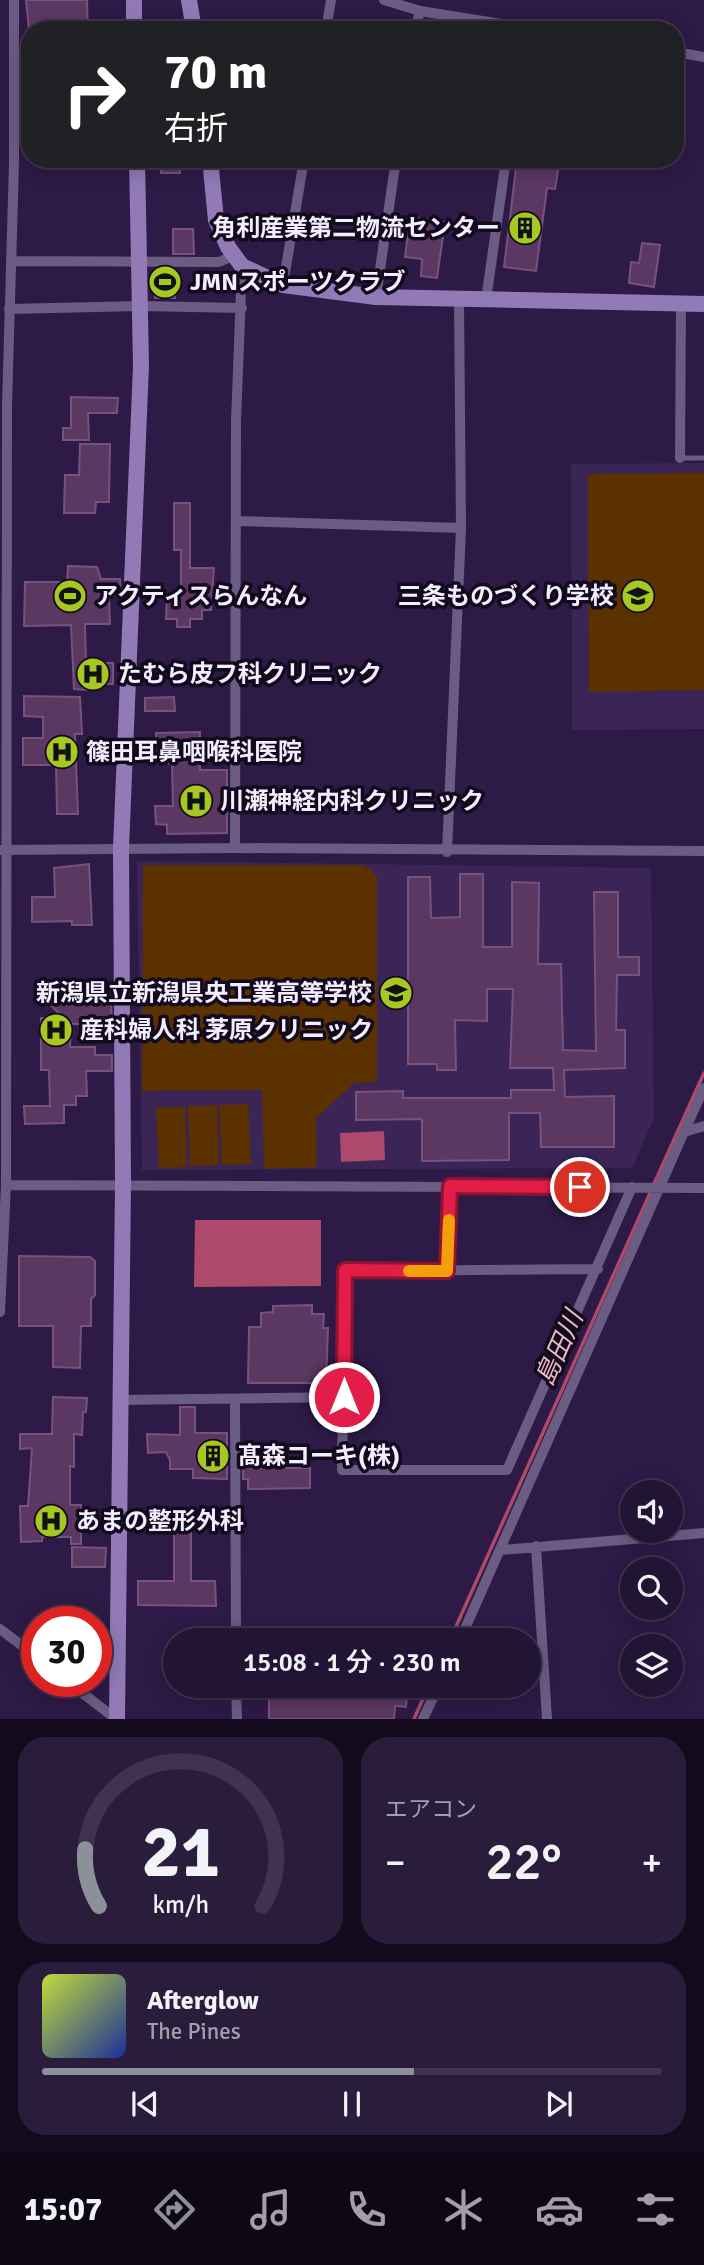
<!DOCTYPE html>
<html lang="ja">
<meta charset="utf-8">
<style>
body{margin:0;font-family:Signika,"Noto Sans JP",sans-serif;background:#2a1d3c;color:#f1f3f6;height:100vh;display:flex;flex-direction:column;font-size:26px;white-space:nowrap}
*{box-sizing:border-box;margin:0}
p{font-size:23px;color:#a29eac}
.icon{flex:none;width:38px;height:38px;fill:none;stroke:currentColor;stroke-width:2;stroke-linecap:round;stroke-linejoin:round}
.map{position:relative;height:1719px;overflow:hidden}
.sheet{display:flex;flex-direction:column;gap:18px;padding:18px;background:#130b1d;flex:1}
.sheet>*{flex:none}
.hud{position:absolute;left:21px;top:21px;width:663px;height:147px;border-radius:28px;box-shadow:0 4px 18px #0003,0 0 0 2px #3f334f;background:#202124;color:#fff;overflow:hidden}
.tools{position:absolute;left:620px;top:1480px;display:grid;gap:14px}
.tools a{display:grid;place-items:center;width:63px;height:63px;border-radius:50%;background:#221434;box-shadow:0 4px 18px #0003,0 0 0 2px #3f334f;font-size:35px}
.speed{position:absolute;left:21px;top:1606px;display:flex;gap:14px;font-size:35px;font-weight:700;text-align:center}
.speed>*{display:grid;place-content:center;width:91px;height:91px;border-radius:50%;background:#221434;box-shadow:0 4px 18px #0003,0 0 0 2px #3f334f;line-height:1}
.speed .limit{border:10px solid #d22;background:#fff;color:#111}
.pin{position:absolute;display:grid;place-items:center;width:60px;height:60px;color:#fff;margin:-30px;border:4px solid #fff;border-radius:50%;box-shadow:0 2px 7px #0007}
.me{position:absolute;width:77px;margin:-38px;rotate:0deg;stroke-linejoin:round;filter:drop-shadow(0 0 5px #0008)}
.turn{display:flex;align-items:center;gap:24px;height:147px;padding:0 28px;font-size:32px}
.turn .icon{width:91px;height:91px;stroke-width:2.5}
.turn b{display:block;font-size:49px;line-height:60px}
.big{font-size:52px;font-weight:600;line-height:1.1}
.sheet .tile{flex:1;display:flex;flex-direction:column;justify-content:center;gap:10px;min-width:0;padding:0 24px;border-radius:28px;background:#2a1d3c}
.sheet .dial{align-items:center;gap:0}
.dial svg{height:182px;overflow:visible;fill:none;stroke:#3f334f;stroke-width:7;stroke-linecap:round;text-anchor:middle}
.dial text{fill:#f1f3f6;stroke:none}
.song{display:flex;align-items:center;gap:21px}
.cover{width:84px;height:84px;border-radius:10px;background:linear-gradient(135deg,hsl(70 70% 55%),hsl(230 70% 35%))}
.played{height:7px;border-radius:4px;background:linear-gradient(90deg,#8c9099 60%,#3f334f 60%)}
.keys{display:flex;justify-content:space-around;direction:ltr}
.heat{display:flex;justify-content:space-between;align-items:center;font-size:38px;direction:ltr}
.sheet .tiles{flex:1;display:grid;gap:18px;grid-template-columns:1fr 1fr}
.tile:last-child{grid-column:span 2}
.trip{position:absolute;left:163px;top:1628px;width:378px;height:70px;border-radius:35px;background:#221434;box-shadow:0 4px 18px #0003,0 0 0 2px #3f334f;font-weight:600;line-height:70px;text-align:center}
.menu{display:flex;height:112px;justify-content:space-around;align-items:center;background:#0e0815;color:#a29eac}
.menu .icon{width:49px;height:49px}
.menu .selected{color:#8c9099}
.menu b{font-size:32px;color:#f1f3f6}
.map>svg:first-child{display:block}
</style>
<div class="map">
<svg width="704" height="1719" viewBox="0 0 704 1719">
<rect width="100%" height="100%" fill="#2d1a46"/>
<path fill="#3b2556" d="M704 463V729L572 730 571 464Z
M137 861 651 868 654 1118 632 1168 142 1170Z"/>
<path fill="#5c3100" d="M704 473V690L589 692 588 474Z
M143 865H364L377 876V1082L354 1083 316 1118 317 1167 264 1169 262 1090 142 1091Z
M248 1104 251 1164 222 1165 219 1105Z
M217 1105 219 1165 190 1166 188 1106Z
M185 1107 187 1167 159 1168 156 1108Z"/>
<path fill="#ad4a6b" d="M384 1131 385 1160 341 1162 340 1133Z
M195 1220H321V1286L194 1287Z"/>
<g fill="none" stroke-linecap="round" stroke-linejoin="round">
<path stroke="#ad4a6b" stroke-width="3.5" d="M654 1184 704 1073
M450 1640 651 1191
M414 1719 429 1685"/>
</g>
<path fill="#5b3861" stroke="#77527d" stroke-width="2" d="M26 0H87L88 30H29Z
M161 159H179L180 173H161Z
M517 159H560L555 189 547 188 536 271 504 267Z
M410 217 445 222 437 278 421 276 422 259 405 257Z
M173 229H193L194 254H173Z
M642 243 660 245 654 287 629 283 631 262 639 263Z
M156 270H175V298H155Z
M71 397 118 398 117 413H88L89 440H63V428H71Z
M80 444H110L109 502H96L95 513H64L65 475H79Z
M174 503H190V568H214L211 610H202V619H190V627H177V619H166L167 595H181V550H174Z
M68 566 97 567 101 579H120L121 596H109L110 624H85L86 663H113V684H88L89 690 74 689 71 625 24 626 25 582H67Z
M24 696 80 697 82 734H75L78 814H57L56 765H23V738H43V717L24 716Z
M174 697 175 711H145V698Z
M200 732V770H227V833L167 834V825L156 824 155 806H173L172 764H169V754H156V733Z
M89 864 92 925H72V921L32 922V897H55L54 868Z
M460 874H483V947H512V882L539 883 538 964H561L563 1050 596 1051 594 892H618V957H639V975H617L616 1030H625V1068L564 1070 565 1097 614 1096V1147H541L540 1113H509V1160L422 1161V1119L356 1120V1092L403 1091V1098H511V1090H554L553 1068H510L513 989H487V1021L455 1020 456 1070H437V1064H408V877H430L431 918 460 917Z
M111 996 112 1024H71L70 1047H95V1055H112V1071H86L87 1096H76V1105H64V1123L25 1124 24 1106H50L49 1070H41V1018H64L42 997Z
M19 1256 90 1257 95 1261V1295L91 1299V1326H81L80 1368 53 1367V1326H19Z
M312 1305V1314H324L323 1328H328L326 1383H248L249 1327H261V1313L273 1312V1306Z
M53 1397 87 1398 86 1412H83L82 1435 74 1434V1467L70 1466V1505H81V1544H71V1537H42V1541L21 1542 20 1506H28L32 1448 20 1449V1434H52Z
M180 1407H195V1433H227V1479L193 1478V1469H170V1460L166 1452 148 1453 147 1434 180 1435Z
M243 1468H310V1488L248 1489V1479H243Z
M174 1525H191V1581H215L216 1606 138 1605V1581H174Z
M72 1547 106 1548 105 1567H72Z
M269 1685H408L406 1707 395 1706 394 1719H269Z"/>
<g fill="none" stroke-linecap="round" stroke-linejoin="round">
<path stroke="#6a5c82" stroke-width="5" d="M680 458H704"/>
<path stroke="#6a5c82" stroke-width="10" d="M384 0 420 11 539 30
M326 30 331 0
M415 30 420 11
M676 52 704 57
M14 119H30
M11 261 219 262 233 256
M283 285 304 159
M376 297 396 159
M486 300 506 159
M9 309 140 306 242 308
M680 458 681 303
M236 521 461 528
M235 848 236 420 242 266
M0 850 235 848 704 851
M447 852 461 528 459 300
M684 1132 704 1088
M6 1185 704 1188
M598 1269 345 1271 342 1470H507L632 1187
M447 1271 450 1186
M0 1312 6 1185 7 406 14 163V0
M235 1399 236 1640
M119 1400 344 1397
M536 1546 547 1719
M501 1550 704 1533
M0 1629 37 1657
M460 1640 684 1132 704 1126
M68 1682 116 1719
M236 1685 237 1719
M423 1719 439 1685"/>
<path stroke="#917ab6" stroke-width="16" d="M134 0V30
M189 0 194 30
M210 159 216 220 228 247 242 266 283 285 376 297 704 304
M117 1719 123 1184 121 848 141 366 137 159"/>
</g>
<g fill="none" stroke-linecap="round" stroke-linejoin="round">
<defs>
<path id="route" d="M344 1397 345 1270 447 1271 450 1186 580 1187"/>
</defs>
<use href="#route" stroke="#92132f" stroke-width="18"/>
<use href="#route" stroke="#e11d48" stroke-width="12"/>
<path stroke="#f59e0b" stroke-width="12" d="M409 1271H447L449 1220"/>
</g>
<defs>
<symbol id="building-disc" viewBox="-11 -11 22 22"><circle r="9.5" fill="#a6c821" stroke="#120a1d"/><path d="M-4-6H4V6H1V3H-1V6H-4ZM-2.5-4.3h1.7v1.8h-1.7ZM.8-4.3h1.7v1.8H.8ZM-2.5-1h1.7V.8h-1.7ZM.8-1h1.7V.8H.8Z" fill="#111"/></symbol>
<symbol id="stadium-disc" viewBox="-11 -11 22 22"><circle r="9.5" fill="#a6c821" stroke="#120a1d"/><path d="M0-5a6.5 5 0 1 0 0 10a6.5 5 0 1 0 0-10ZM-3.5-1.8h7v3.6h-7Z" fill="#111"/></symbol>
<symbol id="school-disc" viewBox="-11 -11 22 22"><circle r="9.5" fill="#a6c821" stroke="#120a1d"/><path d="M0-5L7-2L0 1L-7-2ZM-4 1L0 2.5L4 1V4Q0 6-4 4Z" fill="#111"/></symbol>
<symbol id="hospital-disc" viewBox="-11 -11 22 22"><circle r="9.5" fill="#a6c821" stroke="#120a1d"/><path d="M-5-5h3v3.5h4V-5h3V5h-3V1.5h-4V5h-3Z" fill="#111"/></symbol>
</defs>
<g fill-rule="evenodd">
<use href="#building-disc" x="506" y="209" width="38" height="38"/>
<use href="#stadium-disc" x="146" y="263" width="38" height="38"/>
<use href="#stadium-disc" x="51" y="577" width="38" height="38"/>
<use href="#school-disc" x="619" y="577" width="38" height="38"/>
<use href="#hospital-disc" x="74" y="655" width="38" height="38"/>
<use href="#hospital-disc" x="43" y="733" width="38" height="38"/>
<use href="#hospital-disc" x="177" y="782" width="38" height="38"/>
<use href="#school-disc" x="377" y="974" width="38" height="38"/>
<use href="#hospital-disc" x="37" y="1011" width="38" height="38"/>
<use href="#building-disc" x="194" y="1437" width="38" height="38"/>
<use href="#hospital-disc" x="32" y="1502" width="38" height="38"/>
</g>
<g text-anchor="middle" stroke-width="7" stroke-linejoin="round" paint-order="stroke">
<g font-size="24" font-weight="bold" fill="#f3edfe" stroke="#120a1d" text-anchor="start">
<text x="500" y="236" text-anchor="end">角利産業第二物流センター</text>
<text x="190" y="290">JMNスポーツクラブ</text>
<text x="94" y="604">アクティスらんなん</text>
<text x="614" y="604" text-anchor="end">三条ものづくり学校</text>
<text x="118" y="682">たむら皮フ科クリニック</text>
<text x="86" y="760">篠田耳鼻咽喉科医院</text>
<text x="220" y="809">川瀬神経内科クリニック</text>
<text x="372" y="1001" text-anchor="end">新潟県立新潟県央工業高等学校</text>
<text x="80" y="1038">産科婦人科 茅原クリニック</text>
<text x="238" y="1464">髙森コーキ(株)</text>
<text x="76" y="1529">あまの整形外科</text>
</g>
<g font-size="26" font-style="italic" fill="#efb8c7" stroke="#120a1d">
<text transform="translate(559 1348) rotate(-66)" y="9">島田川</text>
</g>
</g>
</svg>
<div class="tools">
<a><svg class="icon" aria-label="sound" viewBox="0 0 24 24"><path d="M4 9h4l5-4v14l-5-4H4zM17 9q2 3 0 6"/></svg></a>
<a><svg class="icon" aria-label="search" viewBox="0 0 24 24"><circle cx="10" cy="10" r="6"/><path d="M15 15l6 6"/></svg></a>
<a><svg class="icon" aria-label="layers" viewBox="0 0 24 24"><path d="M12 4l9 5-9 5-9-5zM3 14l9 5 9-5"/></svg></a>
</div>
<div class="speed"><div class="limit">30</div></div>
<div class="pin" style="left:580px;top:1187px;background:#d93025"><svg class="icon" aria-label="arrive" viewBox="0 0 24 24"><path d="M6 21V4h12l-3 4 3 4H6"/></svg></div>
<svg class="me" style="left:344px;top:1397px" viewBox="-20 -20 40 40"><circle r="17" fill="#e11d48" stroke="#fff" stroke-width="3"/><path d="M0-11L8 9 0 5-8 9z" fill="#fff"/></svg>
<div class="trip">15:08 · 1 分 · 230 m</div>
<div class="hud">
<div class="turn"><svg class="icon" aria-label="right" viewBox="0 0 24 24"><path d="M7 20v-9h11M14 6l5 5-5 5"/></svg><div><b>70 m</b>右折</div></div>
</div>
</div>
<section class="sheet">
<div class="tiles">
<div class="tile dial"><svg viewBox="0 0 100 80">
<path d="M14 69A42 42 0 1 1 86 69"/>
<path d="M14 69A42 42 0 0 1 8 44" stroke="#8c9099"/>
<text x="50" y="56" font-size="32" font-weight="700">21</text>
<text x="50" y="72" font-size="11">km/h</text>
</svg></div>
<div class="tile"><p>エアコン</p>
<div class="heat"><a>−</a><b class="big">22°</b><a>+</a></div>
</div>
<div class="tile">
<div class="song"><i class="cover"></i><div><b>Afterglow</b><p>The Pines</p></div></div>
<div class="played"></div>
<div class="keys"><svg class="icon" aria-label="previous" viewBox="0 0 24 24"><path d="M18 5L8 12l10 7zM5 5v14"/></svg><svg class="icon" aria-label="pause" viewBox="0 0 24 24"><path d="M8 5v14M16 5v14"/></svg><svg class="icon" aria-label="next" viewBox="0 0 24 24"><path d="M6 5l10 7-10 7zM19 5v14"/></svg></div>
</div>
</div>
</section>
<nav class="menu">
<b>15:07</b>
<svg class="icon selected" aria-label="directions" viewBox="0 0 24 24"><path d="M12 3l9 9-9 9-9-9zM9 14v-3h6M13 9l2 2-2 2"/></svg>
<svg class="icon" aria-label="music" viewBox="0 0 24 24"><path d="M9 18V5l10-2v13"/><circle cx="6" cy="18" r="3"/><circle cx="16" cy="16" r="3"/></svg>
<svg class="icon" aria-label="phone" viewBox="0 0 24 24"><path d="M5 4h4l2 5-3 2q2 4 5 5l2-3 5 2v4C11 20 4 13 5 4z"/></svg>
<svg class="icon" aria-label="climate" viewBox="0 0 24 24"><path d="M12 3v18M4 7l16 10M4 17L20 7"/></svg>
<svg class="icon" aria-label="car" viewBox="0 0 24 24"><path d="M5 17H2v-5l4-1 3-4h7l3 4 3 1v5h-3M9 17h6M6 11h13"/><circle cx="7" cy="17" r="2"/><circle cx="17" cy="17" r="2"/></svg>
<svg class="icon" aria-label="filters" viewBox="0 0 24 24"><path d="M4 7h16M4 17h16"/><circle cx="9" cy="7" r="2"/><circle cx="15" cy="17" r="2"/></svg>
</nav>
